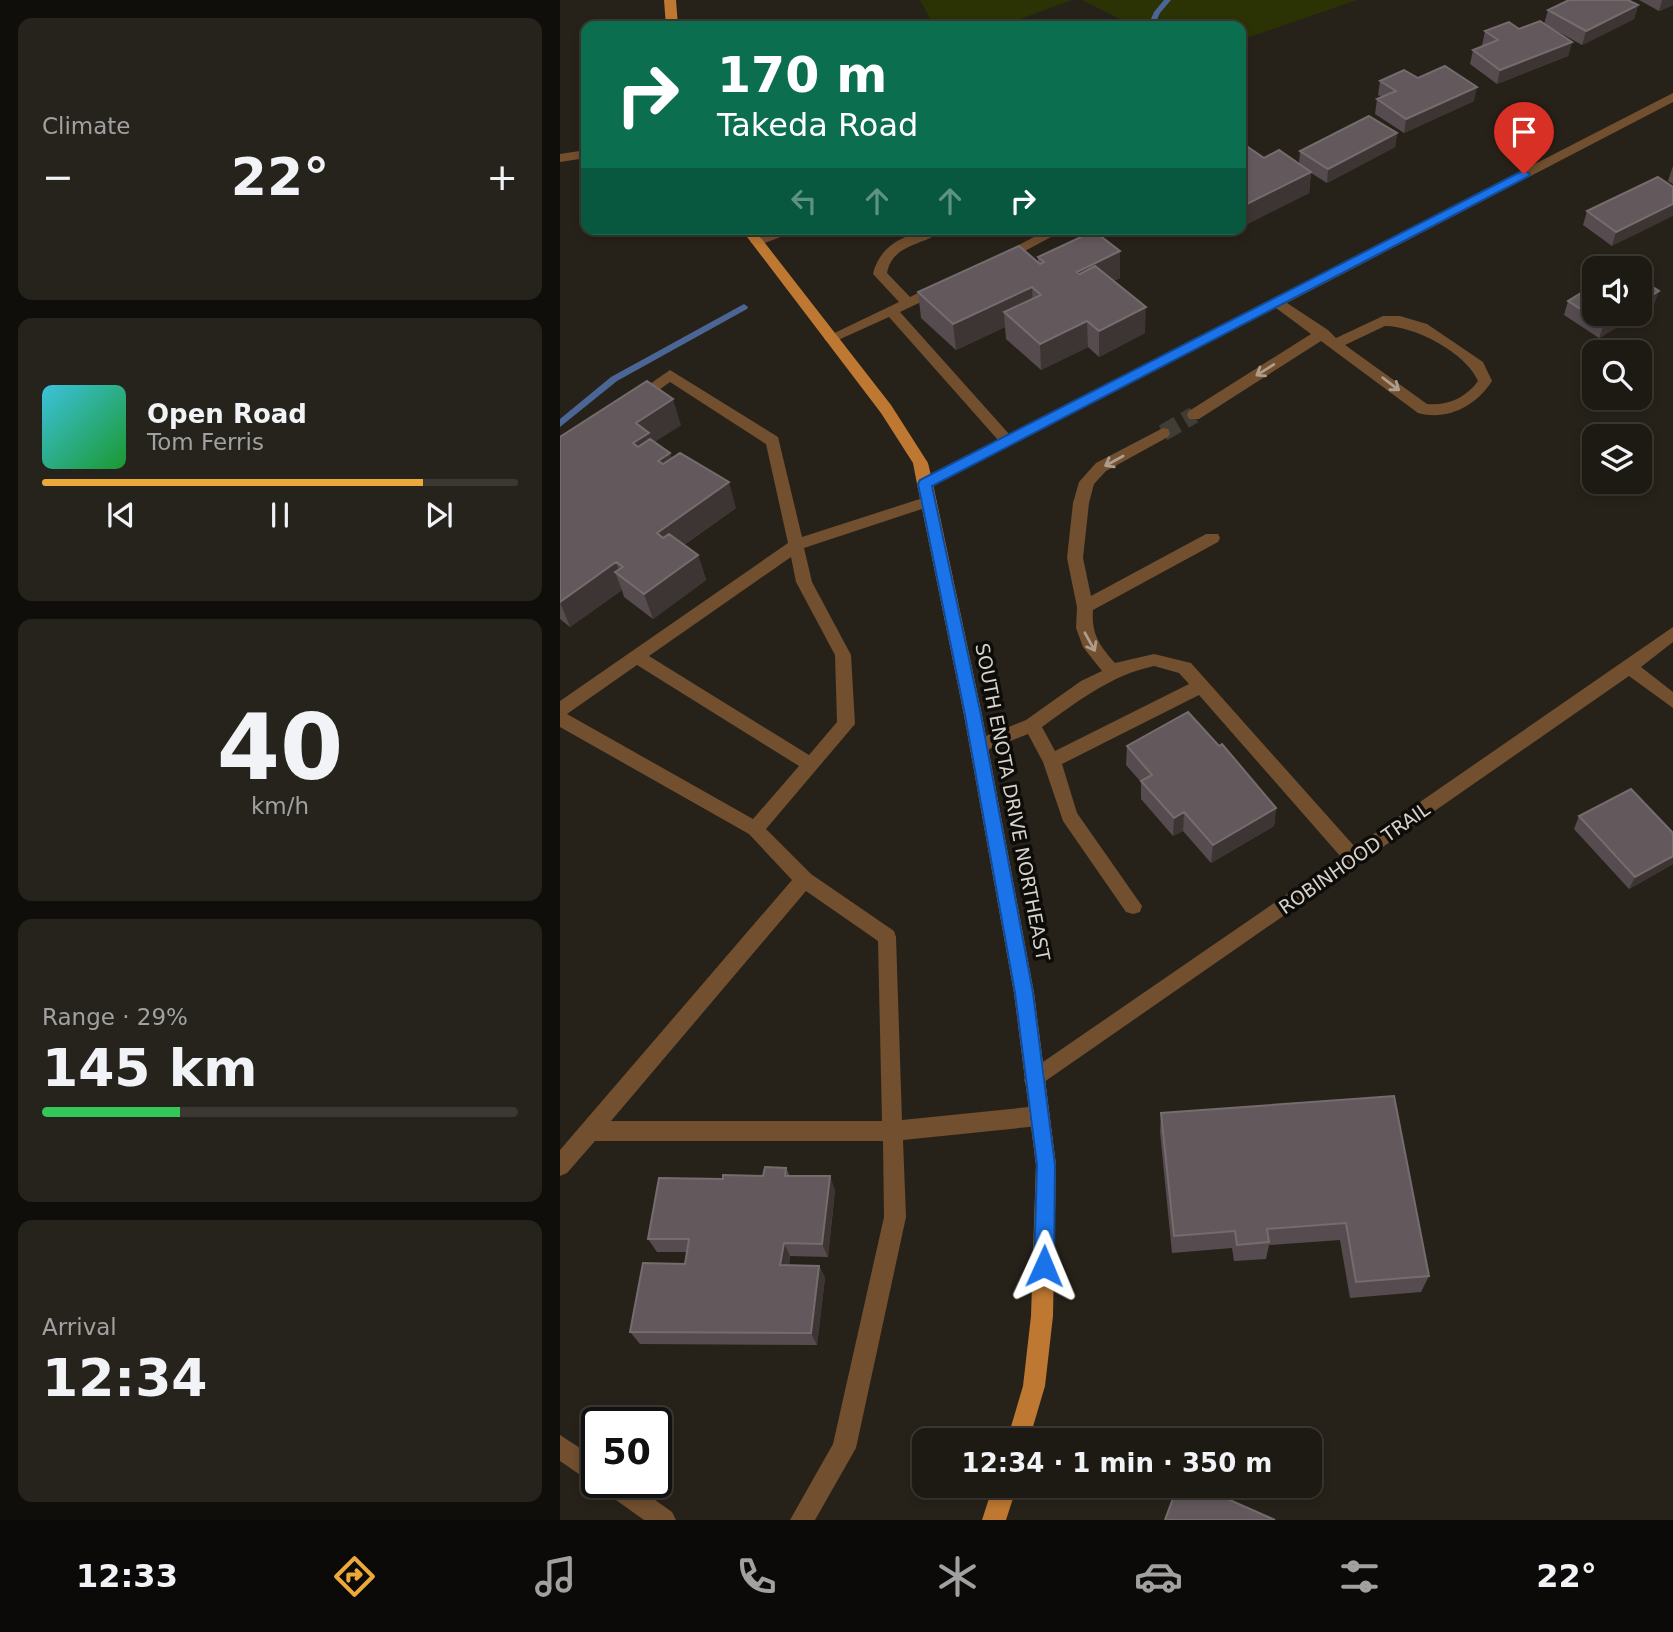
<!DOCTYPE html>
<meta charset="utf-8">
<style>
body{margin:0;font-family:"DejaVu Sans",sans-serif;background:#25231c;color:#f1f3f6;height:100vh;display:flex;flex-direction:column;font-size:26px;white-space:nowrap}
*{box-sizing:border-box;margin:0}
p{font-size:23px;color:#a0a1a0}
.icon{flex:none;width:38px;height:38px;fill:none;stroke:currentColor;stroke-width:2;stroke-linecap:round;stroke-linejoin:round}
.map{position:relative;flex:1;overflow:hidden}
.sheet{display:flex;flex-direction:column;gap:18px;padding:18px;background:#100e0a;width:560px}
.sheet>*{flex:none}
.top-card{position:absolute;left:21px;top:21px;width:665px;height:214px;border-radius:14px;box-shadow:0 4px 10px #0003,0 0 0 2px #3b3833;background:#0b6e4f;color:#fff;overflow:hidden}
.fabs{position:absolute;left:1022px;top:256px;display:grid;gap:14px}
.fabs a{display:grid;place-items:center;width:70px;height:70px;border-radius:14px;background:#1d1a13;box-shadow:0 4px 10px #0003,0 0 0 2px #3b3833;font-size:35px}
.speed{position:absolute;left:21px;top:1407px;display:flex;gap:14px;font-size:35px;font-weight:700;text-align:center}
.speed>*{display:grid;place-content:center;width:91px;height:91px;border-radius:50%;background:#1d1a13;box-shadow:0 4px 10px #0003,0 0 0 2px #3b3833;line-height:1}
.speed .limit{border:4px solid #111;border-radius:10px;background:#fff;color:#111}
.pin{position:absolute;display:grid;place-items:center;width:60px;height:60px;color:#fff;margin:-72px -30px;border-radius:50% 50% 50% 0;rotate:-45deg;box-shadow:0 0 7px #0007}
.pin .icon{rotate:45deg}
.me{position:absolute;width:77px;margin:-38px;rotate:1deg;stroke-linejoin:round;filter:drop-shadow(0 0 5px #0008)}
.turn{display:flex;align-items:center;gap:24px;height:147px;padding:0 21px;font-size:32px}
.turn .icon{width:91px;height:91px;stroke-width:2.5}
.turn b{display:block;font-size:49px;line-height:60px}
.lanes{display:flex;align-items:center;height:66px;padding:0 21px;background:#0003;justify-content:center;gap:35px;direction:ltr}
.lanes .off{opacity:.35}
.big{font-size:52px;font-weight:600;line-height:1.1}
.sheet .widget{flex:1;display:flex;flex-direction:column;justify-content:center;gap:10px;min-width:0;padding:0 24px;border-radius:14px;background:#25231c}
.sheet .dial{align-items:center;gap:0}
.dial b{font-size:91px;line-height:1}
.song{display:flex;align-items:center;gap:21px}
.cover{width:84px;height:84px;border-radius:10px;background:linear-gradient(135deg,hsl(190 70% 55%),hsl(130 70% 35%))}
.played{height:7px;border-radius:4px;background:linear-gradient(90deg,#eca93a 80%,#3b3833 80%)}
.keys{display:flex;justify-content:space-around;direction:ltr}
.heat{display:flex;justify-content:space-between;align-items:center;font-size:38px;direction:ltr}
.charge{height:10px;border-radius:5px;background:linear-gradient(90deg,#34c759 29%,#3b3833 0)}
.trip{position:absolute;left:352px;top:1428px;width:410px;height:70px;border-radius:14px;background:#1d1a13;box-shadow:0 4px 10px #0003,0 0 0 2px #3b3833;font-weight:600;line-height:70px;text-align:center}
.tabs{display:flex;height:112px;justify-content:space-around;align-items:center;background:#0c0a08;color:#a0a1a0}
.tabs .icon{width:49px;height:49px}
.tabs .current{color:#eca93a}
.tabs b{font-size:32px;color:#f1f3f6}
main{display:flex;flex:1;min-height:0}
.map>svg:first-child{display:block}
</style>
<main>
<section class="sheet">
<div class="widget"><p>Climate</p>
<div class="heat"><a>−</a><b class="big">22°</b><a>+</a></div>
</div>
<div class="widget">
<div class="song"><i class="cover"></i><div><b>Open Road</b><p>Tom Ferris</p></div></div>
<div class="played"></div>
<div class="keys"><svg class="icon" aria-label="previous" viewBox="0 0 24 24"><path d="M18 5L8 12l10 7zM5 5v14"/></svg><svg class="icon" aria-label="pause" viewBox="0 0 24 24"><path d="M8 5v14M16 5v14"/></svg><svg class="icon" aria-label="next" viewBox="0 0 24 24"><path d="M6 5l10 7-10 7zM19 5v14"/></svg></div>
</div>
<div class="widget dial"><b>40</b><p>km/h</p></div>
<div class="widget"><p>Range · 29%</p><b class="big">145 km</b><div class="charge"></div></div>
<div class="widget"><p>Arrival</p><b class="big">12:34</b></div>
</section>
<div class="map">
<svg width="1113" height="1520" viewBox="0 0 1113 1520">
<rect width="100%" height="100%" fill="#272219"/>
<path fill="#2b3203" d="M360 0H512L441 26H374Z
M522 0H797L681 40V26H574Z"/>
<g fill="none" stroke-linecap="round" stroke-linejoin="round">
<path fill="#4b6696" fill-rule="evenodd" d="M604 0H611L600 13 594 26H588L594 12Z
M184 304 188 307 187 309 57 381 0 427V419L51 377Z"/>
<path stroke="#413c34" stroke-width="17" stroke-dasharray="17 8" stroke-linecap="butt" d="M603 433 634 415"/>
<path fill="#714f2f" fill-rule="evenodd" d="M1113 93V102L727 303 768 330 776 338 823 316H840L867 324 923 362 932 381C916 406 888 421 858 413L761 341 639 419H629L627 415 629 411 751 334 716 308 365 489 360 488 357 484 360 480 438 440 329 317 276 341H266L264 338 339 302 313 274C320 241 356 229 385 229 366 246 333 242 327 273L350 297 374 285H384V291L340 312 449 434ZM825 326C855 326 906 353 918 381 906 398 887 406 867 404L785 345Z
M26 150V158L0 162V154Z
M222 229H242L197 246 190 242Z
M489 229H506L446 261 441 262 434 258Z
M110 370 218 437 242 537 369 496 377 501 374 505 244 548 252 582 291 655 295 724 206 829 251 874 334 931 336 937 342 1120 479 1106 486 1109 489 1116 486 1123 479 1126 343 1140 346 1217 296 1448 255 1520H230L273 1444 324 1217 323 1141H35L7 1173 0 1176V1150L232 880 189 834 0 727V701L228 543 206 444 110 382 81 403H71L69 400 71 397ZM231 557 236 582 275 655 277 722 249 755 89 656ZM77 665 239 766 193 819 7 714ZM246 891 318 941 322 1121H51Z
M603 428 608 429 610 433 608 437 546 471 534 484 529 503 523 558 531 596 646 534H658L660 538 658 542 533 610C531 634 540 646 555 663L594 654 631 663 795 847 1113 627V642L1081 667 1113 692V708L1069 676 474 1089 467 1087 464 1080 467 1073 781 857 639 695 502 764 517 813 582 906 580 912 573 914 566 912 503 821 483 762 468 734 419 753 413 751 410 746 413 741 466 720 521 681 542 671 523 647 516 628 517 607 507 558 513 503 519 482 536 463ZM594 666 619 673 629 684 495 751 482 727C517 702 551 675 594 666Z
M0 1435 37 1459V1482H70L112 1512 116 1520H84L42 1490 39 1484 29 1481 0 1461Z"/>
<path fill="#be7831" fill-rule="evenodd" d="M104 0H116L118 26H106Z
M181 229H194L331 405 368 463 373 484 422 715 474 993 496 1165 493 1316 485 1386 469 1440H447L463 1386 471 1316 476 1165 454 993 404 715 357 484 353 463 321 413Z
M433 1486H457L446 1520H422Z"/>
</g>
<path fill="#564b4f" d="M1079 0H1113V5L1099 11Z
M1078 5 1074 19 1022 45 986 25 1012 42 1008 56 937 84 910 64 913 50 923 46 922 45 925 31 959 29 984 24 988 10Z
M858 78 914 101 844 133 815 114 817 99 822 97 818 95 820 81Z
M837 133 835 147 767 183 751 173 749 193 681 227V150L704 158 739 164 740 151Z
M1113 166V184L1108 181Z
M1113 187 1052 246 1023 225 1027 211Z
M560 251V278L553 281 585 333 539 357 528 347 481 370 446 339 445 327 396 350 361 318 358 292 478 262V257Z
M1008 301 1094 305 1039 338 1004 315Z
M121 425 94 442 110 453 112 459 176 508 124 545 138 555 146 580 93 619 64 597 62 590 10 627 0 619V437Z
M567 746 716 808 714 826 651 863 623 831 613 836 581 799V782L566 765Z
M1019 816 1113 833V864L1069 889 1014 829Z
M834 1096 869 1276 861 1292 790 1298 780 1240 709 1245 706 1259 674 1261 672 1248 612 1253 600 1132 601 1113Z
M226 1168 230 1176 275 1190 268 1257 230 1256 229 1265 259 1266 265 1278 257 1345 80 1344 70 1332 125 1264 127 1252H97L88 1239 203 1176Z"/>
<path fill="#3d3534" d="M1102 0H1113V5L1099 11Z
M1078 5 1074 19 1022 45 1026 31Z
M1012 42 1008 56 937 84 940 70Z
M917 87 914 101 844 133 846 119Z
M837 133 835 147 767 183 768 169Z
M751 172 749 193 681 227V207Z
M1113 204V216L1052 246 1056 232Z
M560 251V278L518 298 517 272Z
M472 287 473 313 444 312 445 327 396 350 393 324Z
M1099 291 1094 305 1039 338 1044 324 1062 313H1080V302Z
M586 307 585 333 539 357V331Z
M527 321 528 347 481 370 480 344Z
M113 399 121 425 93 443 98 459 73 443 76 423Z
M110 453 118 478 98 461Z
M169 482 176 508 105 558 97 533Z
M138 555 146 580 93 619 84 594Z
M56 562 61 577 55 572 62 590 10 627 0 602Z
M716 808 714 826 651 863 653 845Z
M624 812 623 831 613 836 614 818Z
M1113 856V864L1069 889 1075 877Z
M270 1176 275 1190 268 1257 262 1244Z
M224 1243 230 1256 227 1278 220 1265Z
M259 1266 265 1278 257 1345 251 1333Z"/>
<path fill="#63595d" stroke="#756c6e" stroke-width="2" d="M1009 0H1068L1078 5 1026 31 988 10Z
M980 21 1012 42 940 70 913 50 938 40 925 31 949 22 959 29Z
M885 66 917 87 846 119 817 99 836 91 820 81 844 70 858 78Z
M809 116 837 133 768 169 740 151Z
M688 147 704 158 719 150 751 172 681 207V150Z
M1098 177 1113 187V204L1056 232 1027 211Z
M534 231 560 251 517 272 520 274 535 266 586 307 539 331 527 321 480 344 444 312 481 295 472 287 393 324 358 292 459 246 480 264 484 262 478 257Z
M1080 279 1099 291 1080 302Z
M1034 285V313H1062L1044 324 1008 301Z
M87 381 113 399 76 423 89 433 73 443 78 447 90 439 110 453 98 461 103 464 120 453 169 482 97 533 103 538 109 534 138 555 84 594 55 572 63 567 56 562 0 602V437Z
M628 712 659 746 662 744 716 808 653 845 624 812 614 818 581 781 592 775 567 746Z
M1071 789 1113 833V856L1075 877 1019 816Z
M834 1096 869 1276 796 1282 786 1223 707 1229 709 1242 677 1245 675 1231 614 1236 601 1113Z
M205 1167 226 1168 225 1176H270L262 1244 224 1243 220 1265 259 1266 251 1333 70 1332 83 1263 125 1264 129 1239H88L99 1178 163 1179V1175L203 1176Z
M624 1486H638L715 1520H605L616 1490 621 1492Z"/>
<defs><path id="oneway-shaft" d="M-6 0H5M1.5-3L5.5 0L1.5 3" fill="none" stroke-width="1.6" stroke-linecap="round" stroke-linejoin="round" transform="scale(1.75)"/></defs>
<g stroke="#ad9d8d">
<use href="#oneway-shaft" transform="translate(705 370) rotate(148)"/>
<use href="#oneway-shaft" transform="translate(831 384) rotate(37)"/>
<use href="#oneway-shaft" transform="translate(554 461) rotate(151)"/>
<use href="#oneway-shaft" transform="translate(530 642) rotate(61)"/>
</g>
<path fill="#1a73e8" stroke="#114b97" stroke-width="2" d="M964 170 970 174 969 176 372 486 421 715 473 993 495 1165 494 1266 491 1273 484 1276 477 1273 474 1266 477 1165 455 993 405 715 358 484 360 480Z"/>
<g text-anchor="middle" stroke-width="7" stroke-linejoin="round" paint-order="stroke">
<g font-size="19" fill="#d5d1cc" stroke="#0e0c08">
<text transform="translate(453 802) rotate(79)" y="7">SOUTH ENOTA DRIVE NORTHEAST</text>
<text transform="translate(794 858) rotate(-35)" y="7">ROBINHOOD TRAIL</text>
</g>
</g>
</svg>
<div class="fabs">
<a><svg class="icon" aria-label="sound" viewBox="0 0 24 24"><path d="M4 9h4l5-4v14l-5-4H4zM17 9q2 3 0 6"/></svg></a>
<a><svg class="icon" aria-label="search" viewBox="0 0 24 24"><circle cx="10" cy="10" r="6"/><path d="M15 15l6 6"/></svg></a>
<a><svg class="icon" aria-label="layers" viewBox="0 0 24 24"><path d="M12 4l9 5-9 5-9-5zM3 14l9 5 9-5"/></svg></a>
</div>
<div class="speed"><div class="limit">50</div></div>
<div class="pin" style="left:964px;top:174px;background:#d93025"><svg class="icon" aria-label="arrive" viewBox="0 0 24 24"><path d="M6 21V4h12l-3 4 3 4H6"/></svg></div>
<svg class="me" style="left:484px;top:1266px" viewBox="-20 -20 40 40"><path d="M0-17L14 15 0 8-14 15z" fill="#1a73e8" stroke="#fff" stroke-width="4"/></svg>
<div class="trip">12:34 · 1 min · 350 m</div>
<div class="top-card">
<div class="turn"><svg class="icon" aria-label="right" viewBox="0 0 24 24"><path d="M7 20v-9h11M14 6l5 5-5 5"/></svg><div><b>170 m</b>Takeda Road</div></div>
<div class="lanes"><svg class="icon off" aria-label="left" viewBox="0 0 24 24"><path d="M17 20v-9H6M10 6l-5 5 5 5"/></svg><svg class="icon off" aria-label="ahead" viewBox="0 0 24 24"><path d="M12 20V5M6 11l6-6 6 6"/></svg><svg class="icon off" aria-label="ahead" viewBox="0 0 24 24"><path d="M12 20V5M6 11l6-6 6 6"/></svg><svg class="icon" aria-label="right" viewBox="0 0 24 24"><path d="M7 20v-9h11M14 6l5 5-5 5"/></svg></div>
</div>
</div>
</main>
<nav class="tabs">
<b>12:33</b>
<svg class="icon current" aria-label="directions" viewBox="0 0 24 24"><path d="M12 3l9 9-9 9-9-9zM9 14v-3h6M13 9l2 2-2 2"/></svg>
<svg class="icon" aria-label="music" viewBox="0 0 24 24"><path d="M9 18V5l10-2v13"/><circle cx="6" cy="18" r="3"/><circle cx="16" cy="16" r="3"/></svg>
<svg class="icon" aria-label="phone" viewBox="0 0 24 24"><path d="M5 4h4l2 5-3 2q2 4 5 5l2-3 5 2v4C11 20 4 13 5 4z"/></svg>
<svg class="icon" aria-label="climate" viewBox="0 0 24 24"><path d="M12 3v18M4 7l16 10M4 17L20 7"/></svg>
<svg class="icon" aria-label="car" viewBox="0 0 24 24"><path d="M5 17H2v-5l4-1 3-4h7l3 4 3 1v5h-3M9 17h6M6 11h13"/><circle cx="7" cy="17" r="2"/><circle cx="17" cy="17" r="2"/></svg>
<svg class="icon" aria-label="filters" viewBox="0 0 24 24"><path d="M4 7h16M4 17h16"/><circle cx="9" cy="7" r="2"/><circle cx="15" cy="17" r="2"/></svg>
<b>22°</b>
</nav>
